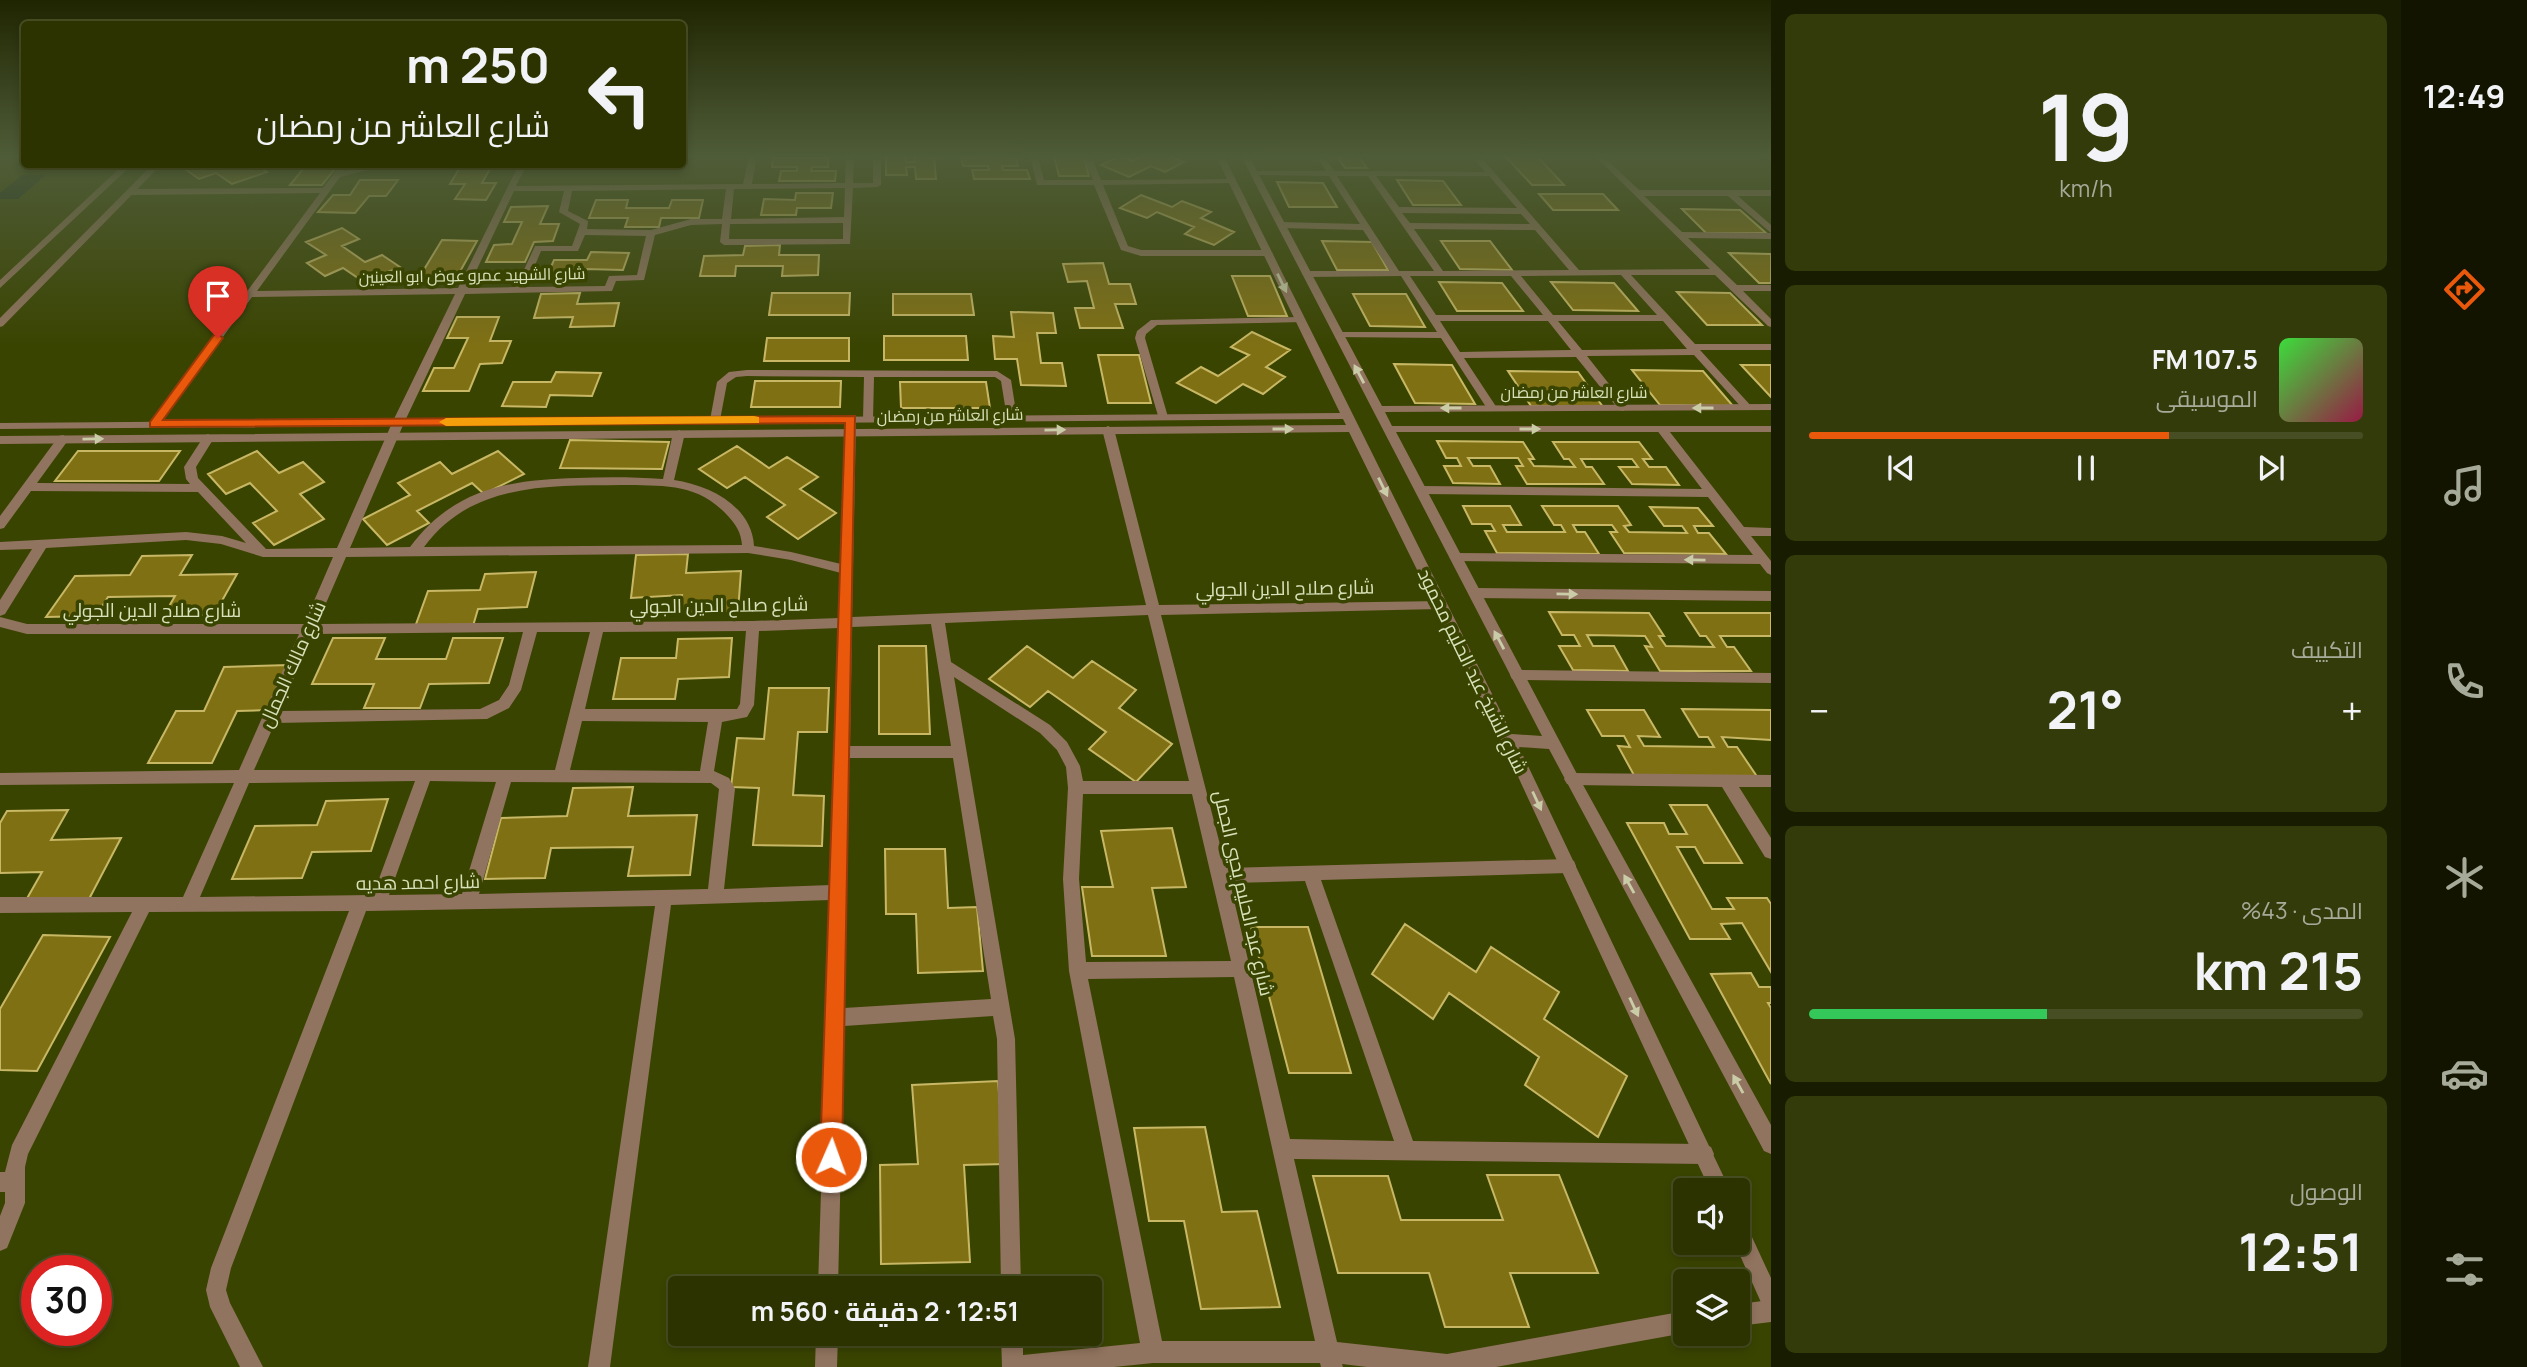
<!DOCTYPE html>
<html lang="ar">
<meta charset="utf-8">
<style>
body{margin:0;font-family:Manrope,Cairo,sans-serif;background:#343b0b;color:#f1f3f6;direction:rtl;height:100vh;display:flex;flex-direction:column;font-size:26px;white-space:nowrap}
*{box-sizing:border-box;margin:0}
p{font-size:23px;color:#a6aa99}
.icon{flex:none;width:38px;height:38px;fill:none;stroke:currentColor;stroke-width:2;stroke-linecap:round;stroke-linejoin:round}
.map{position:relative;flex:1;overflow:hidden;direction:ltr}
.sheet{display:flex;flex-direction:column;gap:14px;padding:14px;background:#181c01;width:630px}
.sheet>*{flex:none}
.hud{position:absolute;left:21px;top:21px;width:665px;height:147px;border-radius:7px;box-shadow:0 4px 10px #0003,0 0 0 2px #484e23;direction:rtl;background:#2c3301;color:#f1f3f6;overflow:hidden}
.fabs{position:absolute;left:1673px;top:1178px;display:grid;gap:14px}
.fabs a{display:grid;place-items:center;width:77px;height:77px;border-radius:7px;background:#2c3301;box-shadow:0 4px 10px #0003,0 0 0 2px #484e23;font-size:35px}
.speed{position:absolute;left:21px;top:1255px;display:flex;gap:14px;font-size:35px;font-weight:700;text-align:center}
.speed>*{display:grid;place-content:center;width:91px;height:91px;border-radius:50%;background:#2c3301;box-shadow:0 4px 10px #0003,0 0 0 2px #484e23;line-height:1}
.speed .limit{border:10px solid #d22;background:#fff;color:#111}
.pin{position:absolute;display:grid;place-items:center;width:60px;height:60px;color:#fff;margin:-72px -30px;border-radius:50% 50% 50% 0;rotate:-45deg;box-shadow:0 0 7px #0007}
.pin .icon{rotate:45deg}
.me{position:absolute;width:77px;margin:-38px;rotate:2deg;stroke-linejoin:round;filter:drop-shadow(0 0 5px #0008)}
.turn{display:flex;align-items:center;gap:24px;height:147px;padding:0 21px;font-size:32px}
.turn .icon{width:91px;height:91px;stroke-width:2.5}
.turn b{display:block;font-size:49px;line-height:60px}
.big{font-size:52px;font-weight:700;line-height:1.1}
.sheet .tile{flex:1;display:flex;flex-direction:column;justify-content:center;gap:10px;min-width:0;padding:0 24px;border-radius:10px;background:#343b0b}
.sheet .dial{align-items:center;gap:0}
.dial b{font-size:91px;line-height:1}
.song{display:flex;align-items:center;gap:21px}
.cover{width:84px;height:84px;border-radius:10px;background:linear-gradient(135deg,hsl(120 70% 55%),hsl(340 70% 35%))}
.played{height:7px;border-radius:4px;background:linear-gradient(90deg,#ea580c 65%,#484e23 65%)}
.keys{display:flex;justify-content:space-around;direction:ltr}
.heat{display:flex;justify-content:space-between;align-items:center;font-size:38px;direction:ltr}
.charge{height:10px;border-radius:5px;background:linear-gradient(90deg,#34c759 43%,#484e23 0)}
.trip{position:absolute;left:668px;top:1276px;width:434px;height:70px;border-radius:7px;background:#2c3301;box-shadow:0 4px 10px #0003,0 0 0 2px #484e23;font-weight:700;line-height:70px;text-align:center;direction:rtl}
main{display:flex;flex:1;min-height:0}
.tabs{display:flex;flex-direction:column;width:126px;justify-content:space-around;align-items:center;background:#121400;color:#a6aa99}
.tabs .icon{width:49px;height:49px}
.tabs .current{color:#ea580c}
.tabs b{font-size:32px;color:#f1f3f6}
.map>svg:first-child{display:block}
</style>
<main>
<nav class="tabs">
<b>12:49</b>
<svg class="icon current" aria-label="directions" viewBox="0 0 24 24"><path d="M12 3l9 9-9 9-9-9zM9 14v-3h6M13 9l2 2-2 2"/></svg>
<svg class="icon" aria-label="music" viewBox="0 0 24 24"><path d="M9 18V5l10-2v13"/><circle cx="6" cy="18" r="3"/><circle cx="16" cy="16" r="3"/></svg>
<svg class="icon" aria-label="phone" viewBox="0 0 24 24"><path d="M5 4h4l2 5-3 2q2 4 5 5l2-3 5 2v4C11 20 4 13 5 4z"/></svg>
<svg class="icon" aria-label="climate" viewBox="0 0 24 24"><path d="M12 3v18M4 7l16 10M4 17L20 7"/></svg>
<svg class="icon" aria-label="car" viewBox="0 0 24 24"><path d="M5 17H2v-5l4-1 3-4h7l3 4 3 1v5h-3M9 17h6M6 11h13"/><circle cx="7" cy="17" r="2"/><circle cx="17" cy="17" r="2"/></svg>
<svg class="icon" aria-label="filters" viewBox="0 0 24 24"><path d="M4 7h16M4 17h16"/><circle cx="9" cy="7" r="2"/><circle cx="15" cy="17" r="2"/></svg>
</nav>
<section class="sheet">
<div class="tile dial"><b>19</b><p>km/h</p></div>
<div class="tile">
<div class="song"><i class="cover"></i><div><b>107.5 FM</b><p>الموسيقى</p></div></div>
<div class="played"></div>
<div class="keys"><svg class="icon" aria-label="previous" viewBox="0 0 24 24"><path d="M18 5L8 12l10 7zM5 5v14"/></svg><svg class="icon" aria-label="pause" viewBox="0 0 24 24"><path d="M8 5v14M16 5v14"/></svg><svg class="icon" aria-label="next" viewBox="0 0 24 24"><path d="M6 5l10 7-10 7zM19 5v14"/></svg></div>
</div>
<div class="tile"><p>التكييف</p>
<div class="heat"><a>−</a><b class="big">21°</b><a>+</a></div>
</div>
<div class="tile"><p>المدى · 43%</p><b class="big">215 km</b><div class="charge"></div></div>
<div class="tile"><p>الوصول</p><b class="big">12:51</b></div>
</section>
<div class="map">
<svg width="1771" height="1367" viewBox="0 0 1771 1367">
<rect width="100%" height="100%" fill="#3a4401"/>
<path fill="#132622" d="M22 175H46L18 199H0V193Z"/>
<path fill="#807014" stroke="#c8b865" stroke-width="2" d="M886 156H905L906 162H915L914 156H934L936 179H916L915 167H906L907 175H886Z
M1015 156 1018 166H1002L1003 170H1027L1030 179H974L972 170H989L988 166H963L961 157Z
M1054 156H1084L1089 176H1059Z
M1120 156 1133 161 1143 156H1170L1184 162 1165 172 1151 166 1129 177 1101 165Z
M1337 156H1358L1367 168H1345Z
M1505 156H1537L1564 185H1532Z
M773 158H828V167H812L811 171H836L835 181H779L781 171H797V167H772Z
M199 164H231L237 168 255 164 267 172 232 184 216 173 199 179 185 169Z
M307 164H339L322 185H290Z
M459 169H490L482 183H496L486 200 455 199 465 184H450Z
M360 180H398L386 196H369L355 213 318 212 333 195H350Z
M1397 180 1443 181 1461 205H1413Z
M1277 182 1323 183 1337 207H1289Z
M796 193H833L831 208H797L796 215H761L764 199 795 200Z
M1539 194H1603L1618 210H1553Z
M1141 195 1172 207 1182 201 1211 212 1201 218 1234 232 1214 245 1185 234 1194 227 1157 212 1147 218 1120 208Z
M596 200H628L626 208H669L672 200H703L699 218H661L659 227H625L628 218H589Z
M548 206 540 224H559L553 241 534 242 525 262H486L494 245 512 244 522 222H504L511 207Z
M1682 209 1740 210 1766 233H1706Z
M342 228 359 239 342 246 365 262 382 255 400 267 364 282 343 268 325 276 307 263 326 255 306 242Z
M442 240 477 241 457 277 420 276Z
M1322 241 1372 242 1388 270H1337Z
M1441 241H1490L1512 270 1460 269Z
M780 245 779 255H819L818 275 782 276 783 266H736L735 276H700L704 256 743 255 745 246Z
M591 252 629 253 623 270 586 269 583 278H546L554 260H587Z
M1729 253 1771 254V283H1759Z
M1103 263 1109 284H1130L1136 304H1115L1123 328H1080L1075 308H1094L1087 281 1068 282 1063 264Z
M1232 276H1270L1287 316H1248Z
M1439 282 1502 283 1523 311H1457Z
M1551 282 1614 283 1638 311 1573 310Z
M1677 292 1730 293 1762 325H1707Z
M580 293 577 304 619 303 614 326 570 327 573 317 534 318 541 294Z
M772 293H850L849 315H769Z
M893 294H971L974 315H893Z
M1353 294H1406L1425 327 1370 326Z
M1011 312 1053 313 1056 333H1037L1041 363H1062L1066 386 1021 385 1017 359H995L993 336 1014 337Z
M457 317H499L490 341H511L502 363 480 364 469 391H423L434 368H454L468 338H447Z
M1252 332 1290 350 1266 367 1285 377 1263 394 1243 384 1216 403 1177 383 1201 367 1218 376 1249 355 1231 347Z
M884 336H966L968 360H884Z
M767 338H849V361H764Z
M1098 355H1139L1151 403H1108Z
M1394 364 1452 365 1475 404 1415 403Z
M1741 365H1771V397Z
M1632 370 1703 371 1733 406 1660 405Z
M1508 371 1578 372 1603 407 1531 406Z
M556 372 601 373 592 396 550 395 546 407 502 406 513 382H551Z
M755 381H841L840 407H751Z
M900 382H986L990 408H901Z
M570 440 669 442 662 469 560 468Z
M1437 441 1523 442 1534 459H1529L1534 466 1575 467 1569 459H1564L1553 442H1639L1652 459H1643L1649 467H1666L1679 485 1632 484 1619 467H1638L1632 459H1581L1586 467H1592L1604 484H1527L1516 466H1523L1518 458H1468L1473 466H1490L1500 484 1453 483 1444 466H1461L1457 458H1446Z
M737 446 769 468 787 457 818 477 800 489 836 513 798 539 767 517 785 505 745 477 727 488 699 469Z
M78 451H180L159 481H55Z
M257 451 279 473 303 462 324 482 300 494 324 519 274 545 253 523 277 511 250 483 226 494 208 474Z
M498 451 524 474 484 494 472 483 417 511 429 523 387 545 363 519 410 495 398 483 440 462 452 474Z
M1463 506H1510L1521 525H1503L1507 532H1565L1561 525H1554L1542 506H1618L1631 525 1624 526 1629 532 1687 533 1682 526H1664L1650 507 1698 508 1713 526H1694L1698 533H1709L1726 554 1624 553 1610 532H1617L1612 525H1573L1577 532H1585L1599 554 1497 553 1485 531H1495L1491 524H1472Z
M688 554 686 573 741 571 738 612 680 613 682 595 631 598 636 555Z
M192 555 180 575 237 574 214 615H164L175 596 108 597 96 616 46 617 75 576 130 575 142 556Z
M536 572 527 607 478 609 473 626 415 627 428 591 480 590 485 574Z
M1549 612 1649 613 1664 636H1659L1666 646 1714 647 1706 636H1700L1685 613H1771V636H1720L1727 647H1734L1751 671H1660L1645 646 1652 647 1645 636 1587 635 1593 646H1614L1628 671 1573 670 1559 646H1580L1574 635H1562Z
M333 638H385L376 659H446L453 638H503L489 683 429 684 420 708H364L374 684H312Z
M732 638 729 677 678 679 675 699H613L621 658H676L678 639Z
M879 646H926L930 734H879Z
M1027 646 1073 678 1092 661 1136 690 1119 708 1172 744 1136 782 1089 749 1106 732 1048 691 1030 707 989 679Z
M289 665 268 710 237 711 212 763H148L176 711H204L224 667Z
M769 688H829L827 732H798L793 795 824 796 822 846 753 845 759 788 731 787 737 738 764 739Z
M1682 709 1771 710V740L1722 737 1728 747H1737L1758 778 1635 777 1618 746 1630 747 1624 736H1602L1587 710H1644L1660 737 1638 736 1644 746 1714 747 1708 737H1699Z
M633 787 628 816 697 815 690 875 628 876 633 847 551 848 545 878 485 879 501 818 567 816 573 788Z
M388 799 371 851 312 852 302 878 232 879 255 826 317 825 326 801Z
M1670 805H1707L1742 863H1704L1695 847H1677L1712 909H1734L1727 898H1767L1771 904V972L1742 923 1721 924 1730 939H1690L1627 823H1664L1669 834H1687Z
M68 810 51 840 121 838 88 901 25 902 42 872 0 873V823L7 811Z
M1172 828 1186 887 1152 888 1166 956H1092L1082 887H1113L1101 831Z
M885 849H945L948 908 977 907 983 971 918 973 916 914H886Z
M1405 924 1476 972 1491 947 1559 992 1544 1019 1627 1076 1598 1137 1525 1085 1539 1057 1449 993 1433 1019 1372 974Z
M1251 927H1308L1351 1073H1289Z
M43 935 110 937 37 1071 0 1070V1009Z
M1751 973 1759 987H1771V1003H1768L1771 1008V1084L1711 974Z
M998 1081 1005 1164 964 1165 970 1262 881 1264 880 1165 918 1164 912 1085Z
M1205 1127 1222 1212 1257 1211 1280 1307 1201 1309 1184 1221H1149L1134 1128Z
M1487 1175H1559L1598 1273H1510L1529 1327H1445L1429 1273H1338L1313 1176H1388L1401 1220H1503Z"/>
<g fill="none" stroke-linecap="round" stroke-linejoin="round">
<path fill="#91745f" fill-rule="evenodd" d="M749 156H757L752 184 845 183 846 156H854L853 183H873V156H881V185L877 187 853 188 850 244 724 245 720 242 722 224 691 225 655 235 644 280 616 281 612 291 465 294 404 423 350 548 410 547C454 488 509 480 577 478 606 477 634 477 663 479L673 433 679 430 685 433 674 480C709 485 752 506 754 546L791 552 841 564 846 419 851 416 856 419 852 617 1146 605 1102 429 1108 426 1114 429 1159 605 1444 601 1446 604 1444 607 1439 609 1161 615 1226 868 1568 859 1574 861 1576 866 1574 871 1568 873 1321 880 1413 1141 1704 1144 1711 1147 1714 1154 1711 1161 1704 1164 1294 1159 1337 1342 1447 1354 1685 1311V1333L1496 1367H1367L1342 1364 1343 1367H1321L1320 1363H1153L1114 1367H1002L1001 1334H1023V1355L1140 1343 1069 971 1063 879 1068 788 1066 767 1057 750 1040 733 954 677 1015 1039 1021 1288H1001L997 1039 993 1016 844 1026 838 1288H818L830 900 671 905 610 1367H588L655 906 366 911 231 1268 226 1290 230 1303 263 1367H240L210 1307 206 1290 211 1268 349 911 149 912 28 1154 25 1167V1203L7 1248 0 1251V1216L5 1203V1192H0V1172H5L12 1145 132 912 0 913V897H183L234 783 0 785V773L239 770 299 634H27L0 627V617L27 624H304L333 557H263L221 544 186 540 46 548 5 614 0 616V600L32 549 0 550V542L186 532 222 536 246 543 198 492 31 491 4 528 0 529V516L59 436 63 435 69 439 37 483 190 484 186 479 184 467 204 436 208 434 214 438 196 467 198 478 266 549 337 548 392 423 455 294 252 297 158 426H150V422L320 193 130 195 126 192 130 189 323 188 341 164H349L344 171 375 164H392L340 177 257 291 458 288 519 164H527L516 186 743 184ZM845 188 844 217 731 219 734 189ZM726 189 722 219H691L651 230 587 229 588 221 568 211 572 191ZM514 191H564L559 212 580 224 572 246H535L516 287 468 288ZM843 223V239H729L730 224ZM585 235 646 236 637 275 609 276 605 286 526 287 541 251H578ZM621 485C663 486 697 482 728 516 736 525 741 532 742 545L424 547C472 482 548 486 621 485ZM748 553 791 560 841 573 839 618 753 621 317 624 346 557ZM1148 615 1189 781H1083L1080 766 1067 742 1050 725 951 662 945 623ZM931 624 951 746H850L852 627ZM839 628 831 885 724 889 735 789 729 778 714 771 722 722 747 717 754 705 759 631ZM746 631 740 704 737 709H585L603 632ZM523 632 509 685 499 700 480 709 280 711 313 634ZM537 632H590L555 770H254L275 723 487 719 509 708 521 690ZM582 721 708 722 700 771 570 770ZM849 758H953L991 999 844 1008ZM415 781 373 895 200 897 249 783ZM430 781 496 782 462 894 389 895ZM511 782 711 783 719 789 708 889 479 894ZM1083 794H1192L1231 961 1086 962 1079 879ZM1305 881 1394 1141 1290 1139 1230 883ZM1234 977 1315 1341H1162L1088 979Z
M1030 156H1038L1044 180H1093L1083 156H1091L1101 180 1235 179 1236 181 1232 183 1103 185 1128 246 1141 250H1268L1273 253 1268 256H1141L1121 250 1094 185H1037Z
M1316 156H1324L1334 171 1485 172 1472 156H1480L1579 270 1710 269 1595 156H1603L1639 190H1771V196H1738L1771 225V233L1728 196H1644L1682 232 1771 233V239L1688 238 1737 285H1771V291H1743L1771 319V327L1768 326 1715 275H1631L1695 344H1771V350H1700L1752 407 1751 409H1743L1694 355 1587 356 1628 408 1623 411 1619 410 1576 357 1464 358 1497 408 1492 411 1488 410 1441 338 1335 337V333L1339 332H1437L1401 276 1307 277 1302 274 1307 271H1390L1363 230 1281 228 1277 225 1281 222 1360 224 1329 176 1254 175 1250 173 1254 171H1326ZM1337 176H1368L1434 271H1399ZM1376 176H1489L1517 208 1399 207ZM1402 213 1521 214 1530 224 1410 223ZM1414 229 1535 230 1569 270 1443 271ZM1621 275 1657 315H1553L1521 276ZM1410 276H1511L1543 315H1436ZM1440 321H1548L1571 350 1460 352ZM1558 321H1663L1687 349 1582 350Z
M1764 156H1771V160Z
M1301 317 1304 318V322L1157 325 1146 334 1145 338 1168 417 1167 419H1159L1135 338 1137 331 1151 320Z
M747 370 997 371 1011 380 1017 418 1012 421 1007 418 1001 381 995 377H874L873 419 868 422 863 419 864 377 747 376 736 377 727 383 720 420 715 423 711 422 710 420 717 382 729 372Z
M1662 426 1666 427 1744 527 1771 528V536H1751L1771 561V575L1767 573 1760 564 1455 561 1449 557 1455 553 1753 555 1708 497 1421 494 1415 490 1421 486 1702 489 1656 429Z
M1474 588 1771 591V601L1474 598 1468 593Z
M1517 670 1771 673V683L1517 680 1512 679 1510 675 1512 671Z
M1572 773 1771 775V787H1739L1771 838V859L1765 857 1722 787 1572 785 1567 784 1564 779 1567 774Z
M1771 1300V1322L1738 1326V1304Z
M816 1334H838L837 1367H815Z"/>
<path fill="#91745f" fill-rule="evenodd" d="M1216 156H1224L1512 734 1542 736 1241 156H1249L1382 406 1771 404V410L1385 412 1392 426H1771V432H1396L1577 774 1771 1125V1154L1764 1151 1549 749 1519 747 1730 1190H1710L1501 740 1349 432 0 444V436L1346 425 1343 419 0 429V423L1340 413Z
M124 164H133L0 288V280Z
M153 164H162L3 326 0 327V318Z
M1738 1219 1745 1222 1771 1278V1313L1764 1309 1734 1242H1738Z"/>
</g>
<defs><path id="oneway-solid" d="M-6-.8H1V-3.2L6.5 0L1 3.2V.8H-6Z" transform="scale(1.75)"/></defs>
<g fill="#cacca8">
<use href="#oneway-solid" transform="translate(1282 283) rotate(64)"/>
<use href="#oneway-solid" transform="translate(1359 374) rotate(-118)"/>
<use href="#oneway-solid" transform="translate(1451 408) rotate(180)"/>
<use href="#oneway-solid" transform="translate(1703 408) rotate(180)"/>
<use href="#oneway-solid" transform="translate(1283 429)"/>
<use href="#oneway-solid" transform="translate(1530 429)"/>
<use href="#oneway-solid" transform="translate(1055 430) rotate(-1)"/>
<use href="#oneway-solid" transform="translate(93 439) rotate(-1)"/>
<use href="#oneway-solid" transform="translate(1383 487) rotate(64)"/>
<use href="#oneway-solid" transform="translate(1695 560) rotate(-179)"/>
<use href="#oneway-solid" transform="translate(1567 594) rotate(1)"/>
<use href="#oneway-solid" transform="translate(1499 640) rotate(-118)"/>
<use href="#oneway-solid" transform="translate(1537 801) rotate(65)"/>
<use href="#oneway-solid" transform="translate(1629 884) rotate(-119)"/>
<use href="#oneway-solid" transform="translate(1634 1007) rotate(65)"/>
<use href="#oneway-solid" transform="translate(1738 1084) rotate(-119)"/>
</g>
<linearGradient id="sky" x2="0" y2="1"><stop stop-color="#202501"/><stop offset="0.45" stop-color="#4f5c38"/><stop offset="1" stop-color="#4f5c38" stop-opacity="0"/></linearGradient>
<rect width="1771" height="347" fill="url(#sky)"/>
<path fill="#ea580c" stroke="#983908" stroke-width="2" d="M218 334 223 338 163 420 855 416 842 1157 839 1165 831 1168 823 1165 820 1157 845 423 150 427V422L214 335Z"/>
<path fill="#f59e0b" d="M754 416 759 417V423L446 426 439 422 446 418Z"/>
<g text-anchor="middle" stroke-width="7" stroke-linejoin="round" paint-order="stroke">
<g font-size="16" fill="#d8e2ba" stroke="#3a4401">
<text transform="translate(472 275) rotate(-1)" y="6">شارع الشهيد عمرو عوض ابو العينين</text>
<text x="1574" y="398">شارع العاشر من رمضان</text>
<text transform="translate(950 415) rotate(-1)" y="6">شارع العاشر من رمضان</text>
</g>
<g font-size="19" fill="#d8e2ba" stroke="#3a4401">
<text transform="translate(1285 588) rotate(-1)" y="7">شارع صلاح الدين الجولي</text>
<text transform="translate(719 605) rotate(-1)" y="7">شارع صلاح الدين الجولي</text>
<text x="152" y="617">شارع صلاح الدين الجولي</text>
<text transform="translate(292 664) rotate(-66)" y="7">شارع مالك الجمال</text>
<text transform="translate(1473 671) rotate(64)" y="7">شارع الشيخ عبد الحليم محمود</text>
<text transform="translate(418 882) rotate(-1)" y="7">شارع احمد هديه</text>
<text transform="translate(1244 893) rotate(77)" y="7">شارع عبد الحليم يحيي الجمل</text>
</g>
</g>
</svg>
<div class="fabs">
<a><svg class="icon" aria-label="sound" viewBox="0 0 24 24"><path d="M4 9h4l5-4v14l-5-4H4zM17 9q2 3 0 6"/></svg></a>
<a><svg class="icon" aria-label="layers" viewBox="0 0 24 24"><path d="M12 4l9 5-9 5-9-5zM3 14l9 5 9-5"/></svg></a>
</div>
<div class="speed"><div class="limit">30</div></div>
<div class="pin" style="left:218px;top:338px;background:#d93025"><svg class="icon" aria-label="arrive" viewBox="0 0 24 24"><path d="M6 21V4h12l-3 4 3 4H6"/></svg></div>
<svg class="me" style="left:831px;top:1157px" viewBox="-20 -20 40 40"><circle r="17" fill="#ea580c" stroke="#fff" stroke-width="3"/><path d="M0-11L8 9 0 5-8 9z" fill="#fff"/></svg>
<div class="trip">12:51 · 2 دقيقة · 560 m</div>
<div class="hud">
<div class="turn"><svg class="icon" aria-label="left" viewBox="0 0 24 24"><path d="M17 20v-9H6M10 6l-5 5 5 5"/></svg><div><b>250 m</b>شارع العاشر من رمضان</div></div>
</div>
</div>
</main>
